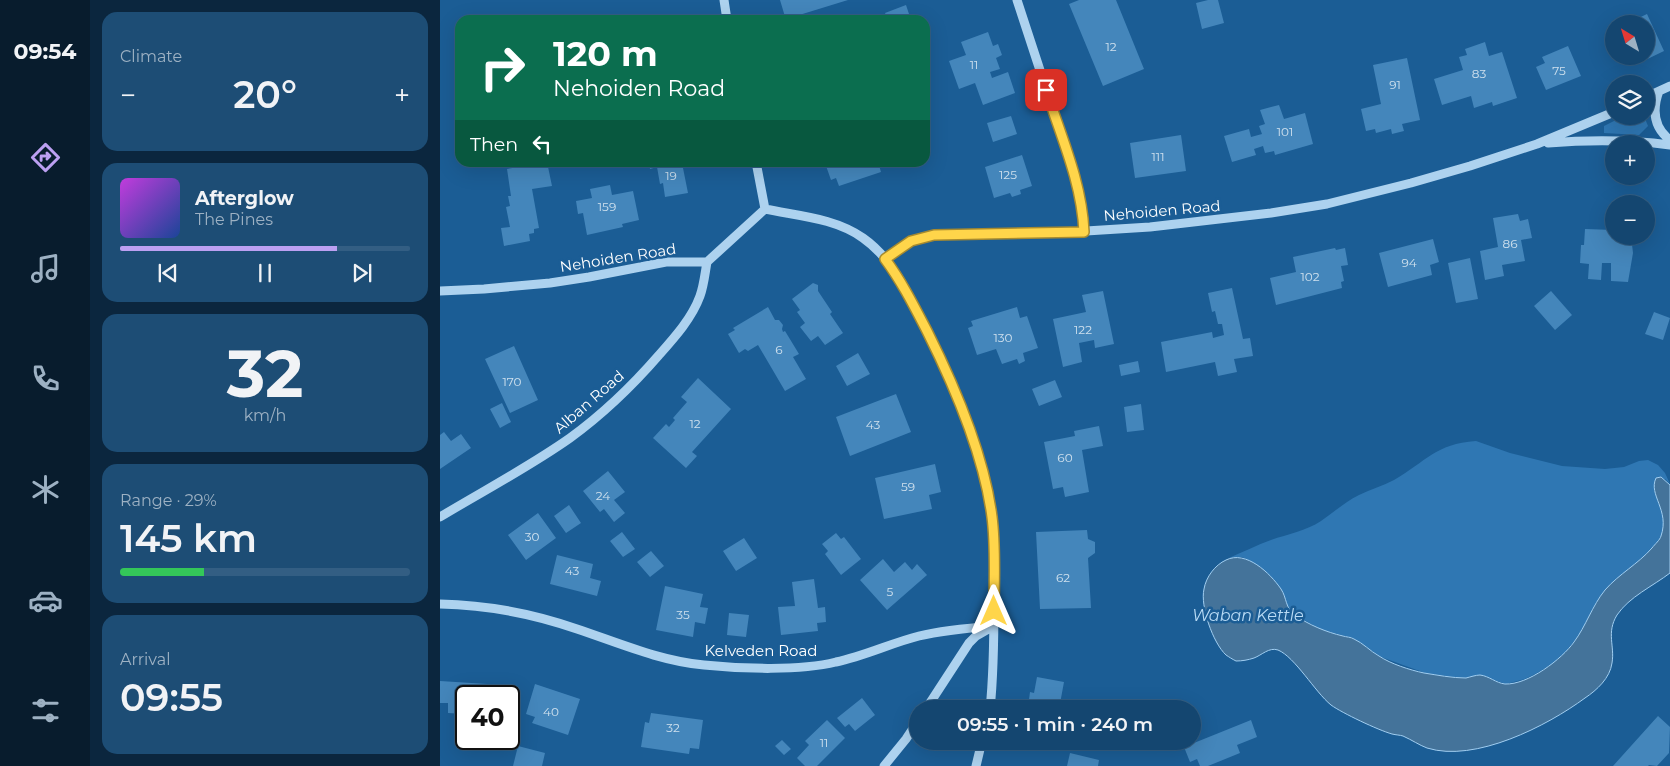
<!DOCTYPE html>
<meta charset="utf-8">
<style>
body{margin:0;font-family:Montserrat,sans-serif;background:#1d4d75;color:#f1f3f6;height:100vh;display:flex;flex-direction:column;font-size:19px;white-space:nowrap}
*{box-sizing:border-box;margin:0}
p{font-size:16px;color:#9db1c3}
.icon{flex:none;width:28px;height:28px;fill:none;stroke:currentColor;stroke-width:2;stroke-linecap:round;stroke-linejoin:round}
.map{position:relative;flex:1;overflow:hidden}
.sheet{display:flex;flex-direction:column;gap:12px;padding:12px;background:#0b263e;width:350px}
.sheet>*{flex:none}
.top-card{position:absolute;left:15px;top:15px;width:475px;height:152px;border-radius:15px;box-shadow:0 5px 20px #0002,0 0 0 1px #335e83;background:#0b6e4f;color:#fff;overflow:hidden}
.needle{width:32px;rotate:322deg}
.fabs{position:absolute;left:1165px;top:15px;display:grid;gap:10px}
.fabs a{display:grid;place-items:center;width:50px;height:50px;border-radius:50%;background:#144670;box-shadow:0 5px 20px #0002,0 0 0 1px #335e83;font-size:25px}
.speed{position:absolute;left:15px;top:685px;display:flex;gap:10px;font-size:25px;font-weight:700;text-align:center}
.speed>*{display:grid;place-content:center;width:65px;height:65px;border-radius:50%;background:#144670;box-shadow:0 5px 20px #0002,0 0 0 1px #335e83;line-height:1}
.speed .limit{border:2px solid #111;border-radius:8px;background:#fff;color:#111}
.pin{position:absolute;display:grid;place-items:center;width:42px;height:42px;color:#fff;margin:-21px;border-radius:10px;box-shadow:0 2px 8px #0006}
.me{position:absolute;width:55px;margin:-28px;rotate:0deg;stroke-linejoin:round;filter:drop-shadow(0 0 4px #0008)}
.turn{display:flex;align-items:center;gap:18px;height:105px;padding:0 15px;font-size:22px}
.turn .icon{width:65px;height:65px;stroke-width:2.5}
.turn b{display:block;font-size:35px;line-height:42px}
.then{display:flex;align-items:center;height:48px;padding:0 15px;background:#0003;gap:10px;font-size:19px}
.big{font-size:38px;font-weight:600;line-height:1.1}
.sheet .card{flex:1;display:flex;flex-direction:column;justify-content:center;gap:8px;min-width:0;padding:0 18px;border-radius:15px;background:#1d4d75}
.sheet .dial{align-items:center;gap:0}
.dial b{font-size:65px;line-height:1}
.song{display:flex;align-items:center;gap:15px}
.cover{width:60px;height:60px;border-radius:8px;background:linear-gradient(135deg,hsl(290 70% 55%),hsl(220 70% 35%))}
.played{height:5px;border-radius:2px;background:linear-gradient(90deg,#bca0f2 75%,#335e83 75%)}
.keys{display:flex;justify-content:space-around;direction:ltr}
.heat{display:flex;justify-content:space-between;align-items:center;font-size:28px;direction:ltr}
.charge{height:8px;border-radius:4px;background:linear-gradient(90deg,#34c759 29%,#335e83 0)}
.trip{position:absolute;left:469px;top:700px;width:292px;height:50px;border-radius:25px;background:#144670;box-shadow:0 5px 20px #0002,0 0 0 1px #335e83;font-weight:600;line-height:50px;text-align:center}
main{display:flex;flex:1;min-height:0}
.dock{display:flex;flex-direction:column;width:90px;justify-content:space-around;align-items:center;background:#081c2d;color:#9db1c3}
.dock .icon{width:35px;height:35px}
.dock .active{color:#bca0f2}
.dock b{font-size:22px;color:#f1f3f6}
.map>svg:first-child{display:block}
</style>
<main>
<nav class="dock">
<b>09:54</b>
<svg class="icon active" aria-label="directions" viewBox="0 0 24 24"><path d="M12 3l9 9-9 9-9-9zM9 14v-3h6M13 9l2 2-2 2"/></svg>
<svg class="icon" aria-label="music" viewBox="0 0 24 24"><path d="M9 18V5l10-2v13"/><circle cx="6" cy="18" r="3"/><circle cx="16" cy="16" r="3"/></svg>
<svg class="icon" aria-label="phone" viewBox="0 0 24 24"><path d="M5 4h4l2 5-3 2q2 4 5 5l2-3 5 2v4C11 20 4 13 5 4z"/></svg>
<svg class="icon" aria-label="climate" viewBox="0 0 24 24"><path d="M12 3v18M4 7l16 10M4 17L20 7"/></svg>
<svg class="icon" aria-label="car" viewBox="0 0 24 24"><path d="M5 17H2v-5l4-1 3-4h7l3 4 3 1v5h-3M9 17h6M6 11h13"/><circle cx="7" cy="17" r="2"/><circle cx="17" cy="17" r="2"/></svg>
<svg class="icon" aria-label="filters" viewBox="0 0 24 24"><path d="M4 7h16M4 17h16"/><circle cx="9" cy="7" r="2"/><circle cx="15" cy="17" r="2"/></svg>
</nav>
<section class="sheet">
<div class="card"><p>Climate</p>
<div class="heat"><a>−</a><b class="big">20°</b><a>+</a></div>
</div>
<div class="card">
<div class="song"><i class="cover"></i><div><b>Afterglow</b><p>The Pines</p></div></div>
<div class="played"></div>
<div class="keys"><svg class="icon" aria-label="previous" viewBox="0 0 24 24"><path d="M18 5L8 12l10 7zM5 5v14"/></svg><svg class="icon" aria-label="pause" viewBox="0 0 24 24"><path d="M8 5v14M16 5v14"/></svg><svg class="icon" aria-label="next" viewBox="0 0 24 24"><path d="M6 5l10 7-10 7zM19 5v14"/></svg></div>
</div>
<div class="card dial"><b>32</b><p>km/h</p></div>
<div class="card"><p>Range · 29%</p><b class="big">145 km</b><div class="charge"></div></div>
<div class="card"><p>Arrival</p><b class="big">09:55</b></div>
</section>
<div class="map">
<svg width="1230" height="766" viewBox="0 0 1230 766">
<rect width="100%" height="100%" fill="#1b5d95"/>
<path fill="#2f77b3" d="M1184 116H1204L1208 126 1199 135 1164 133V126Z
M1036 441 1070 453 1122 466 1165 469 1184 467 1199 461 1208 460 1218 465 1225 473 1230 484 1225 479 1214 490 1224 516V527L1221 538 1204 558 1173 582 1164 591 1155 604 1141 632 1125 653 1114 663 1097 673 1085 679 1066 684 1039 675 1027 678 1014 677 985 673 941 657 913 638 882 630 855 615 848 610 841 590 814 563 802 557 789 558C803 552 817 545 831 540 848 534 866 531 881 521 894 512 905 502 919 495 931 489 943 486 954 480 987 461 995 444 1036 441Z"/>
<path fill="#44739a" stroke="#a1cef1" d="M1221 477 1230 485V573C1213 586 1189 597 1177 615 1166 633 1175 646 1172 663 1170 678 1157 690 1145 698 1107 726 1035 763 987 748 979 745 972 740 963 736 960 735 956 735 952 734 938 730 902 713 891 705 875 692 855 657 838 650 829 647 822 655 814 658 808 660 802 661 796 661 792 659 789 657 786 655 773 643 760 606 764 589 766 577 775 565 786 560 806 550 830 573 841 589 847 598 845 608 855 615 869 625 886 632 903 636 906 637 911 637 914 639 923 643 930 651 939 656 951 664 970 670 984 673 997 675 1012 678 1026 678 1030 677 1036 675 1040 675 1049 676 1056 683 1065 684 1088 685 1122 659 1134 642 1146 626 1152 606 1165 590 1179 574 1198 564 1212 548 1215 544 1220 540 1221 536 1230 510 1208 495 1216 478Z"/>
<path fill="#4486bb" d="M340 0H408L356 16 357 18 352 20H346Z
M639 0H676L704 69 663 86 629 4Z
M768 0H778L784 23 762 29 756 3Z
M466 5 471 20H448L445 13Z
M1207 14 1224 51 1195 65 1191 56H1206V24H1186Z
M548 32 553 46 558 44 562 55 556 58 560 69 550 72 552 78 568 72 575 93 543 105 535 83 519 89 509 61 526 55 521 42Z
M1045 42 1049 56 1062 52 1077 98 1053 106 1052 102 1034 108 1031 96 1002 105 994 79 1023 70 1019 57 1027 55 1025 49Z
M1128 46 1141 76 1106 90 1096 67 1105 63 1102 57Z
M967 58 980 120 962 124 964 131 952 134 951 129 936 133 935 129 926 131 921 109 941 104 933 65Z
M839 105 844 119 865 113 873 144 835 155 834 151 825 153 823 146 814 149 816 155 792 162 784 136 809 129 811 137 822 134 819 126 825 124 820 110Z
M571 116 577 134 553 142 547 123Z
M741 135 746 171 695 178 690 143Z
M582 155 592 186 580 190 581 194 572 197 570 193 554 198 545 167Z
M107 162 112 186 92 189 99 228 94 229V233L89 234 90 241 64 246 61 228 70 227 66 207 70 206 68 196H71L67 169Z
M209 162H257L258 165 243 168 248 193 225 197 223 183 220 184 217 167 210 169Z
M438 162 441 172 399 186 396 178 391 180 385 163Z
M170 185 172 195 193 191 199 220 182 224 183 227 147 235 143 213 138 214 136 201 152 198 150 189Z
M1078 214 1080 221 1088 219 1092 238 1081 240 1085 261 1062 265 1064 276 1045 280 1040 251 1058 247 1053 218Z
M1145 229 1174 230V236H1191L1193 253 1188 282 1171 281V263H1162L1161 280 1148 279 1149 264 1140 263 1141 245H1144Z
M993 239 999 262 990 265 992 275 948 287 939 253Z
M895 248 896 250 905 248 908 265 901 266 904 281 901 282 902 288 836 305 830 278 856 272 853 257Z
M1030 258 1038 299 1016 303 1008 263Z
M373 283 378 285V291L392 312 390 314 403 333 385 345 378 336 371 341 360 327 365 323 357 312 360 310 352 299Z
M792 288 803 339 810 338 813 356 794 359 797 372 778 376 775 362 726 372 721 342 772 332 773 338 784 335 782 324H778L775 311 772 312 768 293Z
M663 291 674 344 655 348 654 340 639 343 642 362 623 367 613 319 646 312 642 295Z
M1111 291 1132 315 1115 330 1094 306Z
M328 307 335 320H339L343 325 342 329 343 332 345 331 359 354 353 357 366 379 345 391 318 345 308 351 305 349 299 353 288 334 295 330 293 328Z
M577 307 580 318 587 316 598 348 583 353 585 361 579 364 577 359 562 364 556 349 537 355 528 328 533 326 531 321Z
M1214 312 1230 318 1223 340 1205 334Z
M74 346 98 400 70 413 45 359Z
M418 353 430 374 407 386 396 366Z
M698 361 700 372 681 376 679 365Z
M258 378 291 409 252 452 257 456 246 468 213 438 226 424 229 427 235 420 233 418 247 402 241 397Z
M615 380 622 397 599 406 592 389Z
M456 394 471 432 410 456 396 417Z
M62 403 71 422 60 428 50 409Z
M701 404 704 430 687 432 684 407Z
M659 426 663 446 642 450 649 492 625 497 623 487 613 489 604 442 635 436 634 431Z
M4 432 11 441 21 434 31 448 0 469V435Z
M495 464 501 492 489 495 492 509 444 519 435 478Z
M168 471 185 492 174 500 185 513 174 522 164 509 160 512 143 491Z
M129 505 141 523 126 533 114 516Z
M98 513 116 538 86 560 68 535Z
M647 530 648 539 655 542V553L648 558 651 608 600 609 596 532Z
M182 532 195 549 183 557 170 541Z
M396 533 401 539 404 537 421 559 401 575 385 554 388 551 382 544Z
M304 538 317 558 296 571 283 551Z
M211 551 224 566 210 577 197 562Z
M117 555 153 564 150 578 161 581 157 596 110 584Z
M443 559 454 572 465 562 472 570 477 564 487 575 447 610 420 580Z
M374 579 378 608 385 607 386 622 377 623 378 631 341 635 338 607 355 606 352 582Z
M225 586 263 594 260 607 268 608 265 624 255 622 253 637 216 630Z
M289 613 309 615 306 637 287 635Z
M597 677 624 682 619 709H594L588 707 590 692 594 693Z
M0 681 63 685 62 696H26V714L8 713V703H0Z
M95 684 140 699 128 735 92 723 95 717 86 714Z
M422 698 435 715 415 731 409 724 405 727 397 718Z
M211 713 263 720 259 749 250 748 249 754 201 747 205 722 209 723Z
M1218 716 1230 727 1229 753 1217 766 1209 765 1208 766H1173Z
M387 720 405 738 377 766H365L357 758 369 745 365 741Z
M811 720 817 737 797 745 800 753 768 766H760L757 759 750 762 744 747Z
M342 740 351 749 344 755 335 746Z
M78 746 105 753 102 766H73Z
M630 753 659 760 658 766H627Z"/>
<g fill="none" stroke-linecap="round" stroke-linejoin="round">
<path stroke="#add2ef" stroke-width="9" d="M284 0 287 20
M577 0 634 174 641 204 644 231
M1219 91C1212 110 1213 127 1230 140
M1206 97 1230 86
M1108 143C1146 140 1192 140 1230 145
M316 162 325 209
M325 209C358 216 395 218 423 238 453 259 469 295 485 327 512 382 538 440 549 501 555 533 555 566 554 599 554 636 554 672 550 709
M445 259 471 241 494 235 614 233 710 227 831 213 887 204 971 183 1030 166 1097 144 1174 112
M0 291 44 289 110 283 149 277 226 262H267L325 209
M0 517C43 491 89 467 130 438 163 414 193 385 219 355 235 337 252 318 260 296 264 285 265 273 267 262
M0 604C46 605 94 614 137 629 179 643 220 661 264 665 302 669 360 671 396 662 425 656 451 643 479 636 504 630 529 628 554 626
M486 709 529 643 536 636 550 628
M444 766 466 739 478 721
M536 766 542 741"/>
</g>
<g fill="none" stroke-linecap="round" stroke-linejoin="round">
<defs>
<path id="route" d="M554 611C554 580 556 548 552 517 544 454 515 387 487 331 474 306 462 282 445 259L471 241 494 235 644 232C642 183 621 136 606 90"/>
</defs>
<use href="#route" stroke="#a68a30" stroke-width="12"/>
<use href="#route" stroke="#ffd54a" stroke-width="9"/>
</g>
<g text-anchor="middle" stroke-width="5" stroke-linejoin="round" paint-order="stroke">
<g font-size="12" fill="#d0e1ee">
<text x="671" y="51">12</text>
<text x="534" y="69">11</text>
<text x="1119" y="75">75</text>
<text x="1039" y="78">83</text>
<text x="955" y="89">91</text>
<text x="845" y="136">101</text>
<text x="718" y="161">111</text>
<text x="568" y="179">125</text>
<text x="231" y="180">19</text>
<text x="167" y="211">159</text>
<text x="1070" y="248">86</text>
<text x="969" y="267">94</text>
<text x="870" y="281">102</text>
<text x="643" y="334">122</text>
<text x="563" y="342">130</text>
<text x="339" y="354">6</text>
<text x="72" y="386">170</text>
<text x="255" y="428">12</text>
<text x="433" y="429">43</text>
<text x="625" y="462">60</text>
<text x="468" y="491">59</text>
<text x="163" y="500">24</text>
<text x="92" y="541">30</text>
<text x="132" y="575">43</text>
<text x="623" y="582">62</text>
<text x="450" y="596">5</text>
<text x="243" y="619">35</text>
<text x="111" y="716">40</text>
<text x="233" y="732">32</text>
<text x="384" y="747">11</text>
</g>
<g font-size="15" fill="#fff" stroke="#1b5d95">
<text transform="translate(722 211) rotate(-5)" y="5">Nehoiden Road</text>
<text transform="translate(178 258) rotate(-9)" y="5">Nehoiden Road</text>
<text transform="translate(149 402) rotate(-41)" y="5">Alban Road</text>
<text x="321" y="656">Kelveden Road</text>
</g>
<g font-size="16" font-style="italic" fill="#badcf6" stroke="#1b5d95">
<text x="808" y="621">Waban Kettle</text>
</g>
</g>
</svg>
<div class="fabs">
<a><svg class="needle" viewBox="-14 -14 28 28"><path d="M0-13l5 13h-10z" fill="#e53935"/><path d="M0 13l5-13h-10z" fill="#9db1c3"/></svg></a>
<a><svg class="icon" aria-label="layers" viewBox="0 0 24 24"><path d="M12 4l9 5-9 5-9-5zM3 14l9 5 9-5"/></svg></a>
<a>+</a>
<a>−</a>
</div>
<div class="speed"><div class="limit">40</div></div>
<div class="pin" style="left:606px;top:90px;background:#d93025"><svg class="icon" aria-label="arrive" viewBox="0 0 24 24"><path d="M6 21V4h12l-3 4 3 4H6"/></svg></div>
<svg class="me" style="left:554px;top:611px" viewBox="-20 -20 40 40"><path d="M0-17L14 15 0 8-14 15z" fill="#ffd54a" stroke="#fff" stroke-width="4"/></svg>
<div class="trip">09:55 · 1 min · 240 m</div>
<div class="top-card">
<div class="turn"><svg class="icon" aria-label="right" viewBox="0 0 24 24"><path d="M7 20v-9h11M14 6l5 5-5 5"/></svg><div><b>120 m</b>Nehoiden Road</div></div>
<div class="then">Then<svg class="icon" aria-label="left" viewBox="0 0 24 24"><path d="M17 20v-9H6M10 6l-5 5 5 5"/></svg></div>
</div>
</div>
</main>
